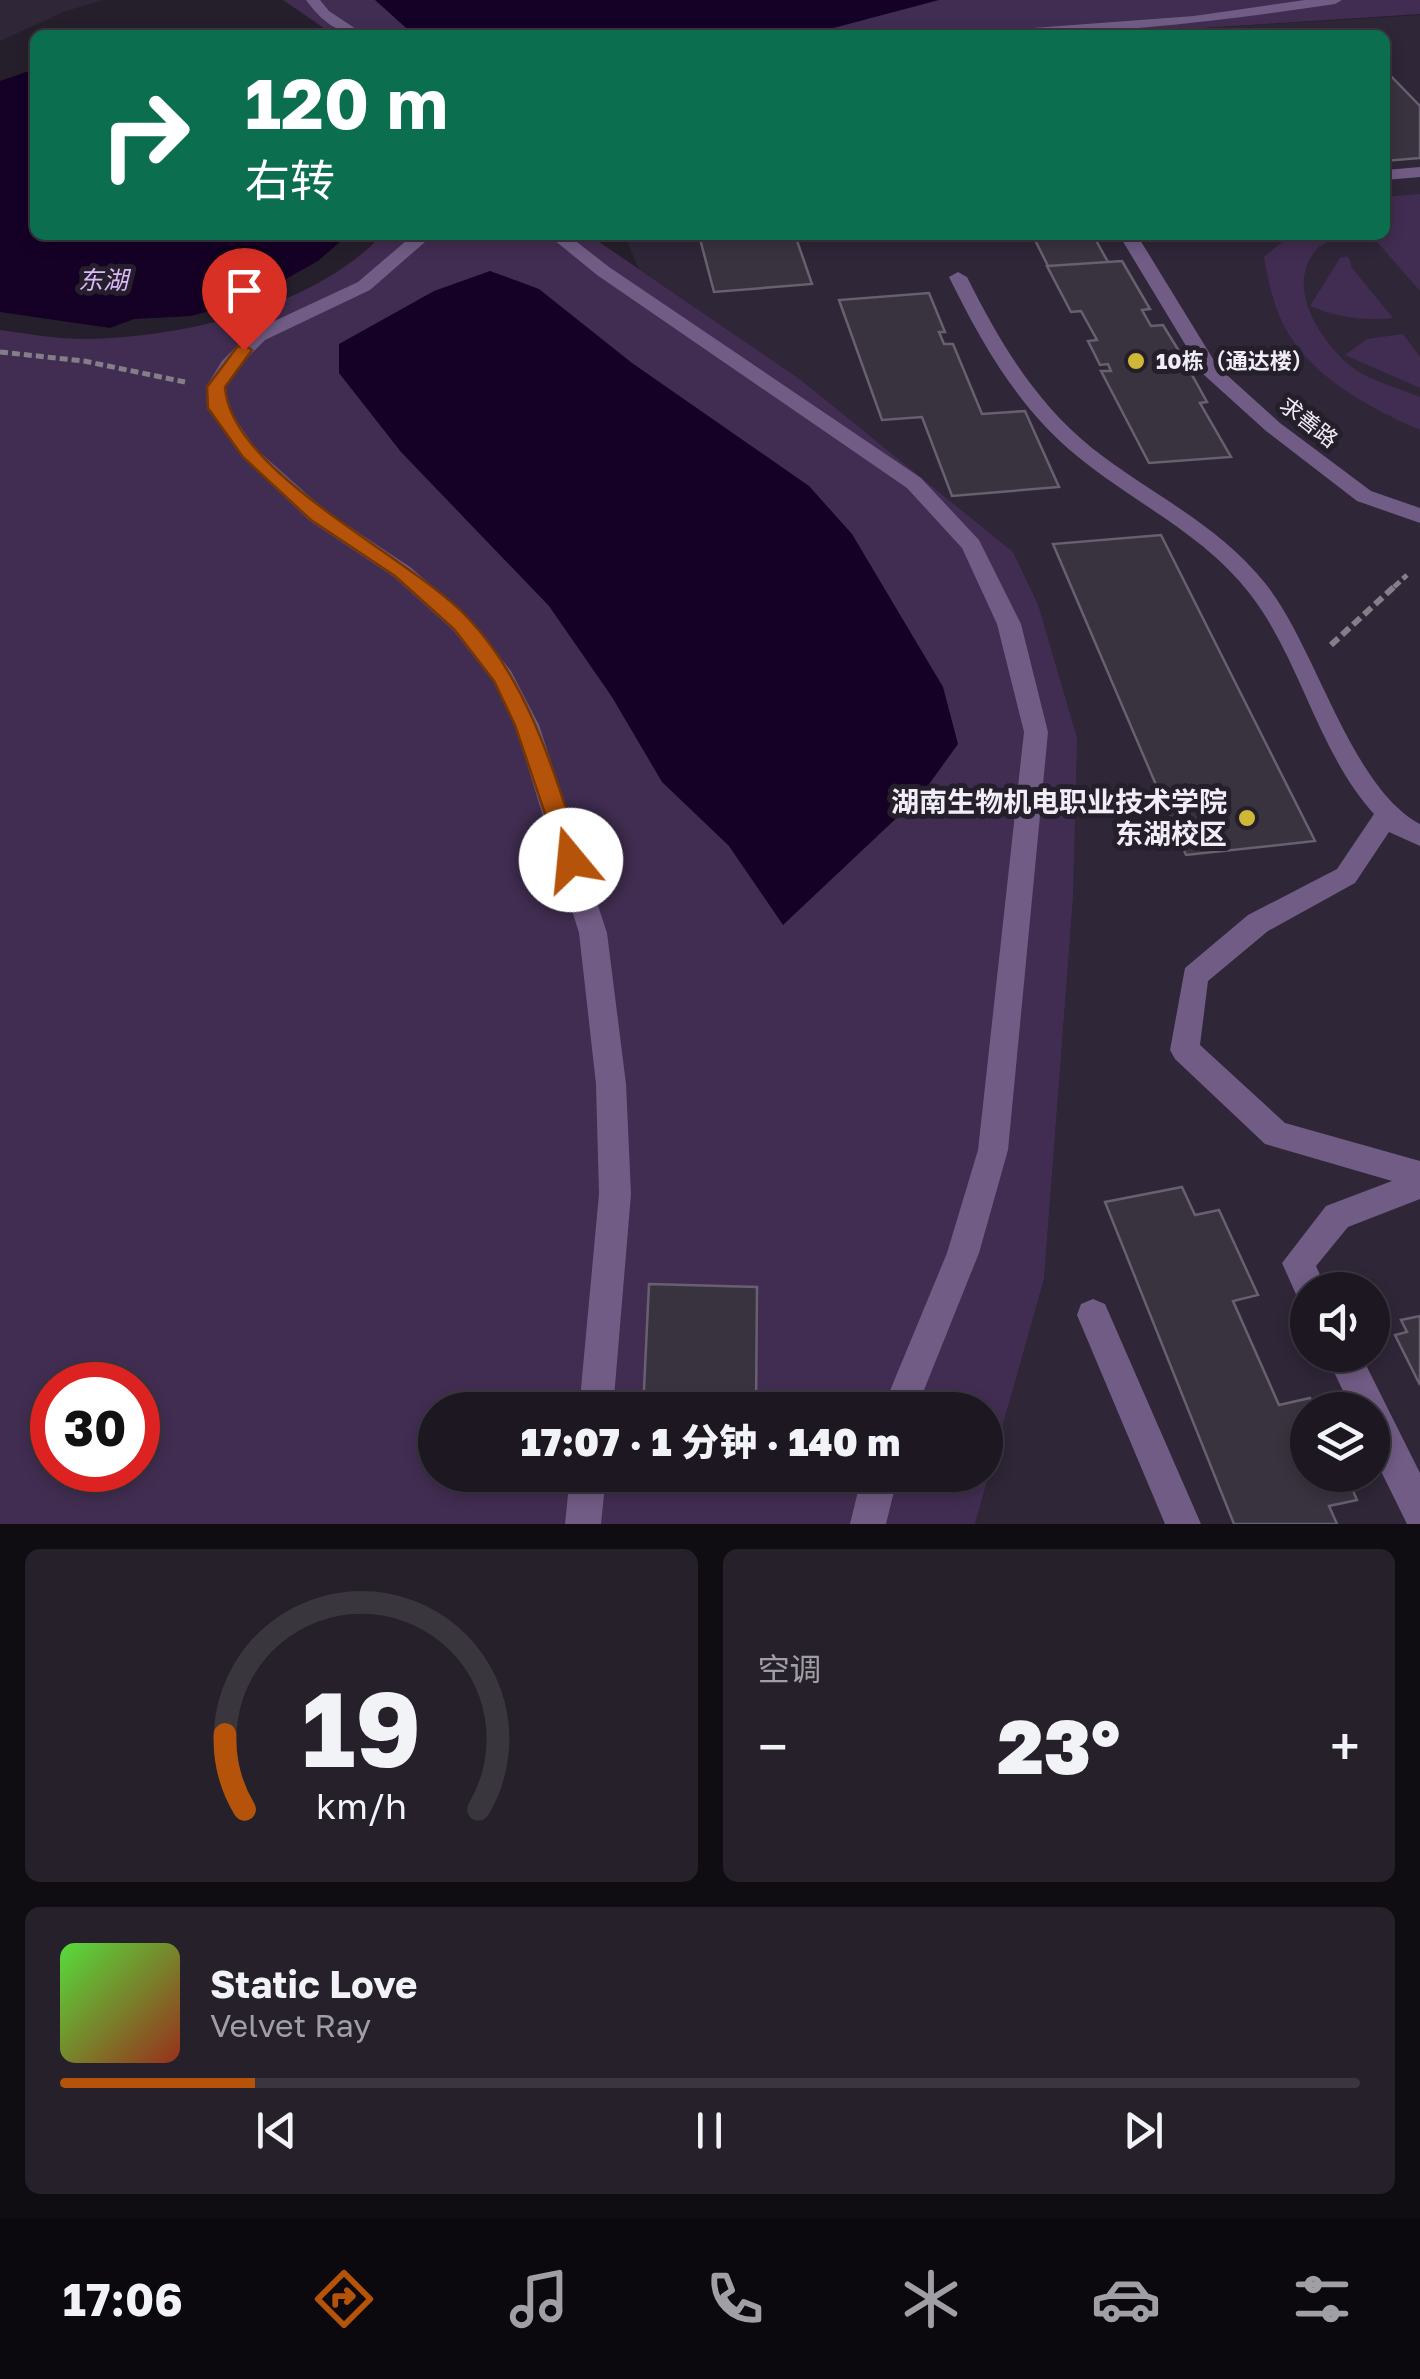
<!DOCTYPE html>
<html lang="zh">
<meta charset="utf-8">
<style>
body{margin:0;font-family:"Golos Text","Noto Sans SC",sans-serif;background:#252029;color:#f1f3f6;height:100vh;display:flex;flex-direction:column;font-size:38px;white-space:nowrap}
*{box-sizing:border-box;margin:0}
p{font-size:32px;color:#a09fa5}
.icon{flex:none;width:55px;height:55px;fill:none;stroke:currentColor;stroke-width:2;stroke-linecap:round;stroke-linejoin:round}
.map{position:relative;height:1524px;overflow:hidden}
.side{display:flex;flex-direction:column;gap:25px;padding:25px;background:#0f0d12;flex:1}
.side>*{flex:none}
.guide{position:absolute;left:30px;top:30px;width:1360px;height:210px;border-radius:15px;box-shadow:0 5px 15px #0003,0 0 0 2px #3a363e;background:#0b6e4f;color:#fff;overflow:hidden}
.fabs{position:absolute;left:1290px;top:1272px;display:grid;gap:20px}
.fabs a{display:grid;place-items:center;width:100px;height:100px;border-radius:50%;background:#1c1720;box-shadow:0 5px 15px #0003,0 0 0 2px #3a363e;font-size:50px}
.speed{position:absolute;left:30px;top:1362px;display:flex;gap:20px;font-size:50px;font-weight:700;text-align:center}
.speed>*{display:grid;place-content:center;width:130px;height:130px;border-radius:50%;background:#1c1720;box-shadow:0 5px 15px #0003,0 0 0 2px #3a363e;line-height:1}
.speed .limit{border:15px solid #d22;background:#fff;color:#111}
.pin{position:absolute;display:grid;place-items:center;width:85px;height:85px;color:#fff;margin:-102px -42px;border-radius:50% 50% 50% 0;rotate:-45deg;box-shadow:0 0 10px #0007}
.pin .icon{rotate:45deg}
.me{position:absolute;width:110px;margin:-55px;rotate:343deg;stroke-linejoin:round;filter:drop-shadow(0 0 8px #0008)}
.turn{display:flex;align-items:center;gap:35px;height:210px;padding:0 50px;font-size:45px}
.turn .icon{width:130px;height:130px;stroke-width:2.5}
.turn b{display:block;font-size:70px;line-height:85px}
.big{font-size:75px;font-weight:800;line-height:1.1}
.side .widget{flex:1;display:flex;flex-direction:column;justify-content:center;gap:15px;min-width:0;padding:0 35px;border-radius:15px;background:#252029}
.side .dial{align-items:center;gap:0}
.dial svg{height:260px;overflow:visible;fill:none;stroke:#3a363e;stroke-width:7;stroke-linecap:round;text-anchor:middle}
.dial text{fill:#f1f3f6;stroke:none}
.song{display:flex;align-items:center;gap:30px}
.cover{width:120px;height:120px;border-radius:15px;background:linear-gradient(135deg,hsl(110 70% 55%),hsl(10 70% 35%))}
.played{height:10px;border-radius:5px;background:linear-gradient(90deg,#b45309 15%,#3a363e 15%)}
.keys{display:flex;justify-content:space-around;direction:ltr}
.heat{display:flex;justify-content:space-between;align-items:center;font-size:55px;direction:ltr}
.side .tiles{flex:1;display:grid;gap:25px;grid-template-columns:1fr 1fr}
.widget:last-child{grid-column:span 2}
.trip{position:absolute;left:418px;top:1392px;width:585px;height:100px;border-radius:50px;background:#1c1720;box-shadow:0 5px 15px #0003,0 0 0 2px #3a363e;font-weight:800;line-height:100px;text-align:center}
.tabs{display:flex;height:160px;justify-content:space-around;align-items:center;background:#0b090d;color:#a09fa5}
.tabs .icon{width:70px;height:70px}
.tabs .current{color:#b45309}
.tabs b{font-size:45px;color:#f1f3f6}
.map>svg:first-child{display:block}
</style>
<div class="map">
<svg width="1420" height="1524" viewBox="0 0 1420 1524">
<rect width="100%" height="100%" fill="#251f2b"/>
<path fill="#2f2638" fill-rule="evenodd" d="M0 0H104L66 11 0 41Z
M1420 15V1524H975L1044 1279 1073 899 1076 737 1038 604 1013 552 801 380 639 269 624 235H1385V35H1095ZM1308 1290H1372V1355H1308ZM1308 1410H1372V1475H1308Z"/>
<path fill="#412d51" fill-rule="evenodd" d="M283 0H1420V14L1095 35H334Z
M1420 194V291L1371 235H1385V197Z
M382 235H589L801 380 1013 552 1038 604 1077 738 1073 899 1044 1279 975 1524H0V330C30 334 62 340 92 339 188 336 314 307 382 235ZM52 1385H138V1470H52ZM435 1410H985V1475H435Z
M1291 235H1343C1335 239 1322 243 1316 250 1285 286 1319 339 1349 365 1367 380 1398 388 1420 397V430C1376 411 1319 381 1292 339 1275 315 1269 285 1264 257Z
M1345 257 1349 258 1352 268 1393 318C1364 321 1336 317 1310 306L1340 258Z
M1403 334 1420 357V388L1345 355 1367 339Z"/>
<path fill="#150026" d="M375 0H939L807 35H414Z
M35 69V235H348L318 261 248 300 191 316 134 319 110 328 0 312V81Z
M490 271 539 289 632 363 809 486 852 534 943 687 958 744 922 794 783 925 729 846 662 782 612 697 549 606 401 452 339 373V344L434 291Z"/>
<path fill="#393340" stroke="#68606f" stroke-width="2.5" d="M1385 70 1420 106V158L1385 161Z
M699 235H795L812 284 714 292Z
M1093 235 1108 262 1048 266 1033 236Z
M1122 261 1150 309 1142 310 1151 326 1163 325 1182 356 1171 357 1177 367 1187 366 1207 402 1200 403 1231 457 1149 463 1101 371H1111L1108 364 1100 365 1088 341 1097 340 1081 311 1071 312 1047 266Z
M929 293 945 332H939L944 344H953L982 414 1025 411 1059 487 952 496 922 417 882 420 839 300Z
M1161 535 1315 841 1186 855 1053 544Z
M1182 1187 1195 1215 1219 1210 1258 1295 1233 1301 1279 1405 1310 1398 1316 1410H1308V1475H1346L1357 1500 1329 1506 1337 1524H1234L1105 1202Z
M649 1284 757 1287 756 1410H643Z
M1420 1316V1385L1395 1335 1407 1332 1401 1320Z"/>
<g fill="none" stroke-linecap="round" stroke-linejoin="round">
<path stroke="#837e88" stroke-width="5" stroke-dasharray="8 4" stroke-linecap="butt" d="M0 352 84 361 185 382
M1394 587 1407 575"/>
<path stroke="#837e88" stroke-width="6" stroke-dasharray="10 5" stroke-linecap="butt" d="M1331 645 1397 584"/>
<path fill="#715c85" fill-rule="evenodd" d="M1420 167V177L1385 180V170Z
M1119 235H1137L1218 367 1280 423 1371 491 1420 508V523L1357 501 1266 431 1203 374Z
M958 272 967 277C999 341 1035 402 1092 448 1149 493 1218 524 1265 583 1316 646 1350 787 1420 824V846L1389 832 1355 883 1268 931 1208 981 1200 1045 1285 1123 1420 1161V1199L1348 1227 1316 1266 1327 1290H1308V1304L1299 1301 1282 1263 1326 1206 1392 1181 1265 1144 1175 1059 1170 1050 1185 968 1248 915 1337 869 1374 814C1317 751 1301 660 1250 594 1204 534 1134 503 1077 456 1019 409 982 344 949 277Z
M1093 1299 1105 1304 1201 1524H1165L1077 1315 1081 1304Z
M1326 1355H1361L1420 1473V1524H1407L1372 1453V1410H1352Z"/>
<path fill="#715c85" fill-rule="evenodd" d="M306 0H320L329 11 365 35C339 35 321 21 306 0Z
M1305 0H1342L1335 4C1219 21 1104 35 987 35L994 31 1194 16Z
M413 235H433L370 290 265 340 237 368 226 387 227 407 256 449 326 511 410 567 469 618 511 671 539 725 607 933 626 1084 631 1194 613 1410H579L599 1194 596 1084 579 933 515 725 493 681 453 630 394 577 310 521 242 457 207 407 206 387 222 361 251 332 358 282Z
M548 235H568L609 267 921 478 979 540 1021 624 1048 732 1008 1150 979 1253 916 1410H882L947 1253 978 1150 1024 732 997 624 962 548 907 488 597 275Z
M570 1475H606L601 1524H565Z
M862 1475H898L886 1524H850Z"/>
</g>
<path fill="#b45309" stroke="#753606" stroke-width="2.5" d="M244 345 252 350 225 387C230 473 412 557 469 619 532 687 554 775 583 860L580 867H563L515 725 494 681 454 629 395 576 311 520 243 457 208 408 207 387 237 347Z"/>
<g fill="#d0b736" stroke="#251f2b" stroke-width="4">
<circle cx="1136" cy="361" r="10"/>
<circle cx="1247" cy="818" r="10"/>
</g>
<g text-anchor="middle" stroke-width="10" stroke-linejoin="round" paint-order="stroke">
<g font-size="22" font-weight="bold" fill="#f1edf6" stroke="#251f2b" text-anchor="start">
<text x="1156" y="369">10栋（通达楼）</text>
</g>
<g font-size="22" fill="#f1edf6" stroke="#251f2b">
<text transform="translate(1309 422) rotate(38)" y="8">求善路</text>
</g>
<g font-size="25" font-style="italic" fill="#dab8f9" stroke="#251f2b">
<text x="103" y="289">东湖</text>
</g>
<g font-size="28" font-weight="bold" fill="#f1edf6" stroke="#251f2b" text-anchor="end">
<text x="1227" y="812">湖南生物机电职业技术学院<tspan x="1227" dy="32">东湖校区</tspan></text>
</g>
</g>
</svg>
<div class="fabs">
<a><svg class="icon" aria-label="sound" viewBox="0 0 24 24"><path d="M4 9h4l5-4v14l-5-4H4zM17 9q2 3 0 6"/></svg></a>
<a><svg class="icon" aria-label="layers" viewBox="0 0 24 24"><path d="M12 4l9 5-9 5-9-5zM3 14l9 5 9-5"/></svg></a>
</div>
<div class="speed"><div class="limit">30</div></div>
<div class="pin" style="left:244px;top:350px;background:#d93025"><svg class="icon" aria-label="arrive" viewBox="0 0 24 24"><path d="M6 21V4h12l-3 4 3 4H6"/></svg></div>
<svg class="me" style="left:571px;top:860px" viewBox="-20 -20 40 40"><circle r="19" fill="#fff"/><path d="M0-13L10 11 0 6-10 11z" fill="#b45309"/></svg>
<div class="trip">17:07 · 1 分钟 · 140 m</div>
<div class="guide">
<div class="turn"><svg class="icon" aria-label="right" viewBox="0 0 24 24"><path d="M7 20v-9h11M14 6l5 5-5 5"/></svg><div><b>120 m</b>右转</div></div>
</div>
</div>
<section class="side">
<div class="tiles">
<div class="widget dial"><svg viewBox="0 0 100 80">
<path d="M14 69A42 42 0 1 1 86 69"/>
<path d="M14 69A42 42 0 0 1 8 46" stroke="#b45309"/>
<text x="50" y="56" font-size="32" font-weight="700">19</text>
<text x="50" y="72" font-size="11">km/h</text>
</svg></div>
<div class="widget"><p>空调</p>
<div class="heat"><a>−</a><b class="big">23°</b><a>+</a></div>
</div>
<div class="widget">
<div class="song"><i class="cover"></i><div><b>Static Love</b><p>Velvet Ray</p></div></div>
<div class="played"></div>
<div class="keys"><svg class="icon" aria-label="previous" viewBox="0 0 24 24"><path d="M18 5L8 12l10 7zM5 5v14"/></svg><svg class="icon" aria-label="pause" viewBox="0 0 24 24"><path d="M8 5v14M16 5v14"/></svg><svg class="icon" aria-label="next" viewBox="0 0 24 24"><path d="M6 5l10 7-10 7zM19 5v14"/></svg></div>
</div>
</div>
</section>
<nav class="tabs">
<b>17:06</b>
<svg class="icon current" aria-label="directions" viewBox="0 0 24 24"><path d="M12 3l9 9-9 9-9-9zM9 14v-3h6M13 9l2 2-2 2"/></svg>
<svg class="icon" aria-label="music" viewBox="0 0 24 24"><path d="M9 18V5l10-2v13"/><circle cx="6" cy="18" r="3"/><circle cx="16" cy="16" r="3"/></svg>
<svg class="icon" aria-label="phone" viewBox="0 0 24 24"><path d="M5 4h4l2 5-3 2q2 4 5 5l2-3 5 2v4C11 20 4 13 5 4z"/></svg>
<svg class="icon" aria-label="climate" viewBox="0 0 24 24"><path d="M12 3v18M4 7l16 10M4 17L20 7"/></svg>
<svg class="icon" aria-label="car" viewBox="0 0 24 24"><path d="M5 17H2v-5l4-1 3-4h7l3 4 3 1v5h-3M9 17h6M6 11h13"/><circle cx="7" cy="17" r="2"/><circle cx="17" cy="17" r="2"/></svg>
<svg class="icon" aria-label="filters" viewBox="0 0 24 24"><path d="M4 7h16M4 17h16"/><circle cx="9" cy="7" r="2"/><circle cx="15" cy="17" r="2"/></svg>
</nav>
